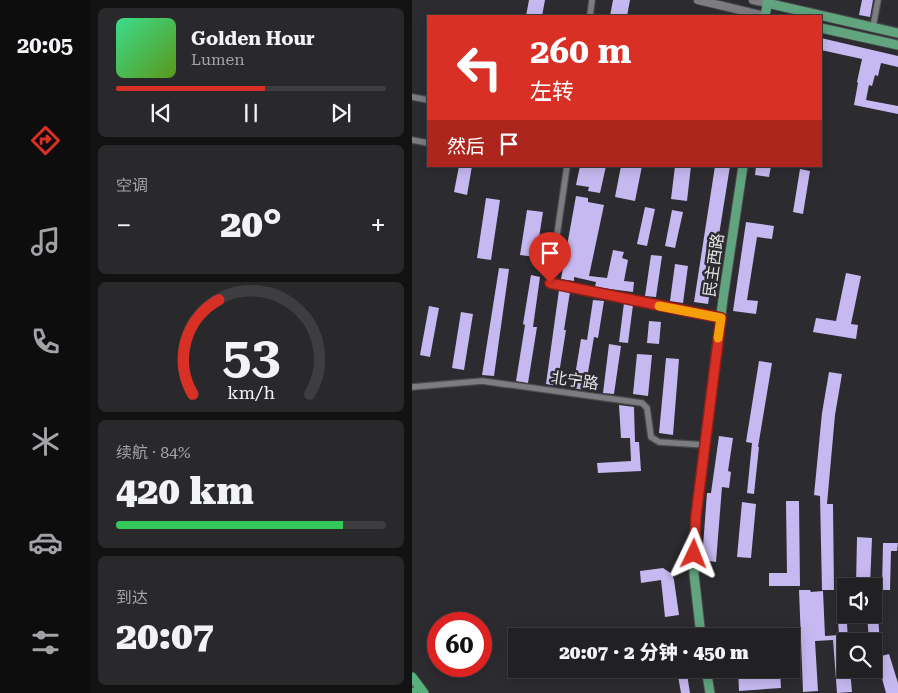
<!DOCTYPE html>
<html lang="zh">
<meta charset="utf-8">
<style>
body{margin:0;font-family:"Roboto Serif","Noto Sans SC",serif;background:#29282b;color:#f1f3f6;height:100vh;display:flex;flex-direction:column;font-size:19px;white-space:nowrap}
*{box-sizing:border-box;margin:0}
p{font-size:16px;color:#a2a3a6}
.icon{flex:none;width:28px;height:28px;fill:none;stroke:currentColor;stroke-width:2;stroke-linecap:round;stroke-linejoin:round}
.map{position:relative;flex:1;overflow:hidden}
.sheet{display:flex;flex-direction:column;gap:8px;padding:8px;background:#121213;width:322px}
.sheet>*{flex:none}
.top-card{position:absolute;left:15px;top:15px;width:395px;height:152px;border-radius:0px;box-shadow:0 2px 12px #0003,0 0 0 1px #3e3e41;background:#d93025;color:#fff;overflow:hidden}
.fabs{position:absolute;left:425px;top:578px;display:grid;gap:10px}
.fabs a{display:grid;place-items:center;width:45px;height:45px;border-radius:0px;background:#212023;box-shadow:0 2px 12px #0003,0 0 0 1px #3e3e41;font-size:25px}
.speed{position:absolute;left:15px;top:612px;display:flex;gap:10px;font-size:25px;font-weight:700;text-align:center}
.speed>*{display:grid;place-content:center;width:65px;height:65px;border-radius:50%;background:#212023;box-shadow:0 2px 12px #0003,0 0 0 1px #3e3e41;line-height:1}
.speed .limit{border:8px solid #d22;background:#fff;color:#111}
.pin{position:absolute;display:grid;place-items:center;width:42px;height:42px;color:#fff;margin:-51px -21px;border-radius:50% 50% 50% 0;rotate:-45deg;box-shadow:0 0 5px #0007}
.pin .icon{rotate:45deg}
.me{position:absolute;width:55px;margin:-28px;rotate:2deg;stroke-linejoin:round;filter:drop-shadow(0 0 4px #0008)}
.turn{display:flex;align-items:center;gap:18px;height:105px;padding:0 20px;font-size:22px}
.turn .icon{width:65px;height:65px;stroke-width:2.5}
.turn b{display:block;font-size:35px;line-height:42px}
.then{display:flex;align-items:center;height:48px;padding:0 20px;background:#0003;gap:10px;font-size:19px}
.big{font-size:38px;font-weight:800;line-height:1.1}
.sheet .tile{flex:1;display:flex;flex-direction:column;justify-content:center;gap:8px;min-width:0;padding:0 18px;border-radius:8px;background:#29282b}
.sheet .dial{align-items:center;gap:0}
.dial svg{height:130px;overflow:visible;fill:none;stroke:#3e3e41;stroke-width:7;stroke-linecap:round;text-anchor:middle}
.dial text{fill:#f1f3f6;stroke:none}
.song{display:flex;align-items:center;gap:15px}
.cover{width:60px;height:60px;border-radius:8px;background:linear-gradient(135deg,hsl(150 70% 55%),hsl(90 70% 35%))}
.played{height:5px;border-radius:2px;background:linear-gradient(90deg,#d93025 55%,#3e3e41 55%)}
.keys{display:flex;justify-content:space-around;direction:ltr}
.heat{display:flex;justify-content:space-between;align-items:center;font-size:28px;direction:ltr}
.charge{height:8px;border-radius:4px;background:linear-gradient(90deg,#34c759 84%,#3e3e41 0)}
.trip{position:absolute;left:96px;top:628px;width:292px;height:50px;border-radius:0px;background:#212023;box-shadow:0 2px 12px #0003,0 0 0 1px #3e3e41;font-weight:800;line-height:50px;text-align:center}
main{display:flex;flex:1;min-height:0}
.tabs{display:flex;flex-direction:column;width:90px;justify-content:space-around;align-items:center;background:#0d0d0e;color:#a2a3a6}
.tabs .icon{width:35px;height:35px}
.tabs .current{color:#d93025}
.tabs b{font-size:22px;color:#f1f3f6}
.map>svg:first-child{display:block}
</style>
<main>
<nav class="tabs">
<b>20:05</b>
<svg class="icon current" aria-label="directions" viewBox="0 0 24 24"><path d="M12 3l9 9-9 9-9-9zM9 14v-3h6M13 9l2 2-2 2"/></svg>
<svg class="icon" aria-label="music" viewBox="0 0 24 24"><path d="M9 18V5l10-2v13"/><circle cx="6" cy="18" r="3"/><circle cx="16" cy="16" r="3"/></svg>
<svg class="icon" aria-label="phone" viewBox="0 0 24 24"><path d="M5 4h4l2 5-3 2q2 4 5 5l2-3 5 2v4C11 20 4 13 5 4z"/></svg>
<svg class="icon" aria-label="climate" viewBox="0 0 24 24"><path d="M12 3v18M4 7l16 10M4 17L20 7"/></svg>
<svg class="icon" aria-label="car" viewBox="0 0 24 24"><path d="M5 17H2v-5l4-1 3-4h7l3 4 3 1v5h-3M9 17h6M6 11h13"/><circle cx="7" cy="17" r="2"/><circle cx="17" cy="17" r="2"/></svg>
<svg class="icon" aria-label="filters" viewBox="0 0 24 24"><path d="M4 7h16M4 17h16"/><circle cx="9" cy="7" r="2"/><circle cx="15" cy="17" r="2"/></svg>
</nav>
<section class="sheet">
<div class="tile">
<div class="song"><i class="cover"></i><div><b>Golden Hour</b><p>Lumen</p></div></div>
<div class="played"></div>
<div class="keys"><svg class="icon" aria-label="previous" viewBox="0 0 24 24"><path d="M18 5L8 12l10 7zM5 5v14"/></svg><svg class="icon" aria-label="pause" viewBox="0 0 24 24"><path d="M8 5v14M16 5v14"/></svg><svg class="icon" aria-label="next" viewBox="0 0 24 24"><path d="M6 5l10 7-10 7zM19 5v14"/></svg></div>
</div>
<div class="tile"><p>空调</p>
<div class="heat"><a>−</a><b class="big">20°</b><a>+</a></div>
</div>
<div class="tile dial"><svg viewBox="0 0 100 80">
<path d="M14 69A42 42 0 1 1 86 69"/>
<path d="M14 69A42 42 0 0 1 30 11" stroke="#d93025"/>
<text x="50" y="56" font-size="32" font-weight="700">53</text>
<text x="50" y="72" font-size="11">km/h</text>
</svg></div>
<div class="tile"><p>续航 · 84%</p><b class="big">420 km</b><div class="charge"></div></div>
<div class="tile"><p>到达</p><b class="big">20:07</b></div>
</section>
<div class="map">
<svg width="486" height="693" viewBox="0 0 486 693">
<rect width="100%" height="100%" fill="#2c2b2f"/>
<path fill="#c6b9f1" d="M117 0H133L130 16H114Z
M201 0H218L215 16H198Z
M450 0H461L458 17 447 15Z
M409 38 486 56V67L469 63 466 76 463 75 460 86 457 85 454 100 486 106V114L442 105 446 83 445 82 450 59 409 50Z
M47 166H60L55 195 42 192Z
M168 166H194L188 193 176 191 177 187 164 185Z
M209 166H230L223 201 203 197Z
M263 166H279L275 201 259 199Z
M303 166H318L296 304 282 302Z
M344 166H359L357 177 343 175Z
M388 169 398 171 391 214 381 212Z
M164 196 176 198V202L192 205 177 276 195 278 201 250 212 252 210 258 216 260 212 281 222 282 221 292 183 287 184 282 162 277V281L149 279Z
M74 198 88 200 79 260 65 258Z
M233 207 243 209 235 246 225 244Z
M115 210 131 212 124 257 108 255Z
M260 210 271 212 263 248 253 246Z
M334 222 362 226 360 239 345 237 335 300 346 301 344 314 321 311Z
M239 255 250 256 244 297 233 296Z
M263 264 276 266 271 303 258 301Z
M87 268 97 269 82 376 70 375Z
M434 273 449 276 439 324 446 325 444 339 401 332 404 318 424 321Z
M119 275 128 277 121 327H125L116 383 104 381 113 325 111 324Z
M147 290 158 292 152 330H154L145 386 134 384Z
M181 300 192 301 186 338 182 337 173 390 161 388 169 339 175 340Z
M212 303 221 305 216 343 207 342Z
M17 306 27 308 18 357 8 355Z
M49 312 61 314 52 370 40 368Z
M237 321 249 322 247 344 235 343Z
M197 344 209 346 202 394 191 393Z
M225 354 240 355 236 396 221 394Z
M254 358 267 359 261 435 247 433Z
M347 361 360 363 346 447H347L342 494 335 493 340 443 334 442Z
M417 372 430 374 423 415 415 504H421L422 590H410L408 496 402 495 410 413Z
M207 405 222 407 223 442H227L229 471 186 473 185 463 219 461 218 438H209Z
M307 436 321 438 316 471 319 472 317 488 310 487 304 562 290 560 295 493H299Z
M374 501H387L388 586H357V573H375Z
M330 502 344 504 339 558 325 557Z
M445 537 460 538 458 586H444Z
M471 543H486L485 551H479L478 590H470Z
M251 568 260 574 262 580 267 615 253 617 249 580 229 583 228 571Z
M433 588 436 641H434V669H438L440 692 425 693 421 640 403 641 406 691 391 692 387 590H398L399 592 411 591 413 636 427 635 424 589Z
M461 603H465L469 656 477 654 486 683V693H474L463 653H461V641H457L455 614H461Z
M326 669H368L369 688 327 691Z
M275 674 278 693H269L266 676Z"/>
<g fill="none" stroke-linecap="round" stroke-linejoin="round">
<defs>
<path id="minor" d="M178 16 180 0
M461 27 466 0
M0 97 16 100
M0 140 16 143
M155 166 138 283 309 318
M0 387 70 381 230 403 235 408 239 437 247 442 293 445"/>
<path id="secondary" d="M286 0 353 16
M341 0 355 3"/>
<path id="primary" d="M355 3 486 33
M353 16 356 0
M409 28 486 45
M289 636 282 574 284 515 311 299 331 166
M294 669 298 693"/>
<path id="trunk" d="M0 677 12 693
M0 692 1 693"/>
</defs>
<use href="#minor" stroke="#4a494c" stroke-width="8"/>
<use href="#secondary" stroke="#4a494c" stroke-width="10"/>
<use href="#primary" stroke="#4a494c" stroke-width="11"/>
<use href="#trunk" stroke="#4a494c" stroke-width="11"/>
<use href="#minor" stroke="#7d7c81" stroke-width="5.5"/>
<use href="#secondary" stroke="#7d7c81" stroke-width="8"/>
<use href="#primary" stroke="#61a57f" stroke-width="9"/>
<use href="#trunk" stroke="#58b27e" stroke-width="9"/>
</g>
<g fill="none" stroke-linecap="round" stroke-linejoin="round">
<defs>
<path id="route" d="M138 283 309 318 284 516 282 554"/>
</defs>
<use href="#route" stroke="#8d1f18" stroke-width="12"/>
<use href="#route" stroke="#d93025" stroke-width="9"/>
<path stroke="#f59e0b" stroke-width="9" d="M247 306 309 318 306 338"/>
</g>
<g text-anchor="middle" stroke-width="5" stroke-linejoin="round" paint-order="stroke">
<g font-size="16" fill="#e2e1e4" stroke="#2c2b2f">
<text transform="translate(301 265) rotate(-82)" y="6">民主西路</text>
<text transform="translate(163 380) rotate(8)" y="6">北宁路</text>
</g>
</g>
</svg>
<div class="fabs">
<a><svg class="icon" aria-label="sound" viewBox="0 0 24 24"><path d="M4 9h4l5-4v14l-5-4H4zM17 9q2 3 0 6"/></svg></a>
<a><svg class="icon" aria-label="search" viewBox="0 0 24 24"><circle cx="10" cy="10" r="6"/><path d="M15 15l6 6"/></svg></a>
</div>
<div class="speed"><div class="limit">60</div></div>
<div class="pin" style="left:138px;top:283px;background:#d93025"><svg class="icon" aria-label="arrive" viewBox="0 0 24 24"><path d="M6 21V4h12l-3 4 3 4H6"/></svg></div>
<svg class="me" style="left:282px;top:554px" viewBox="-20 -20 40 40"><path d="M0-17L14 15 0 8-14 15z" fill="#d93025" stroke="#fff" stroke-width="4"/></svg>
<div class="trip">20:07 · 2 分钟 · 450 m</div>
<div class="top-card">
<div class="turn"><svg class="icon" aria-label="left" viewBox="0 0 24 24"><path d="M17 20v-9H6M10 6l-5 5 5 5"/></svg><div><b>260 m</b>左转</div></div>
<div class="then">然后<svg class="icon" aria-label="arrive" viewBox="0 0 24 24"><path d="M6 21V4h12l-3 4 3 4H6"/></svg></div>
</div>
</div>
</main>
